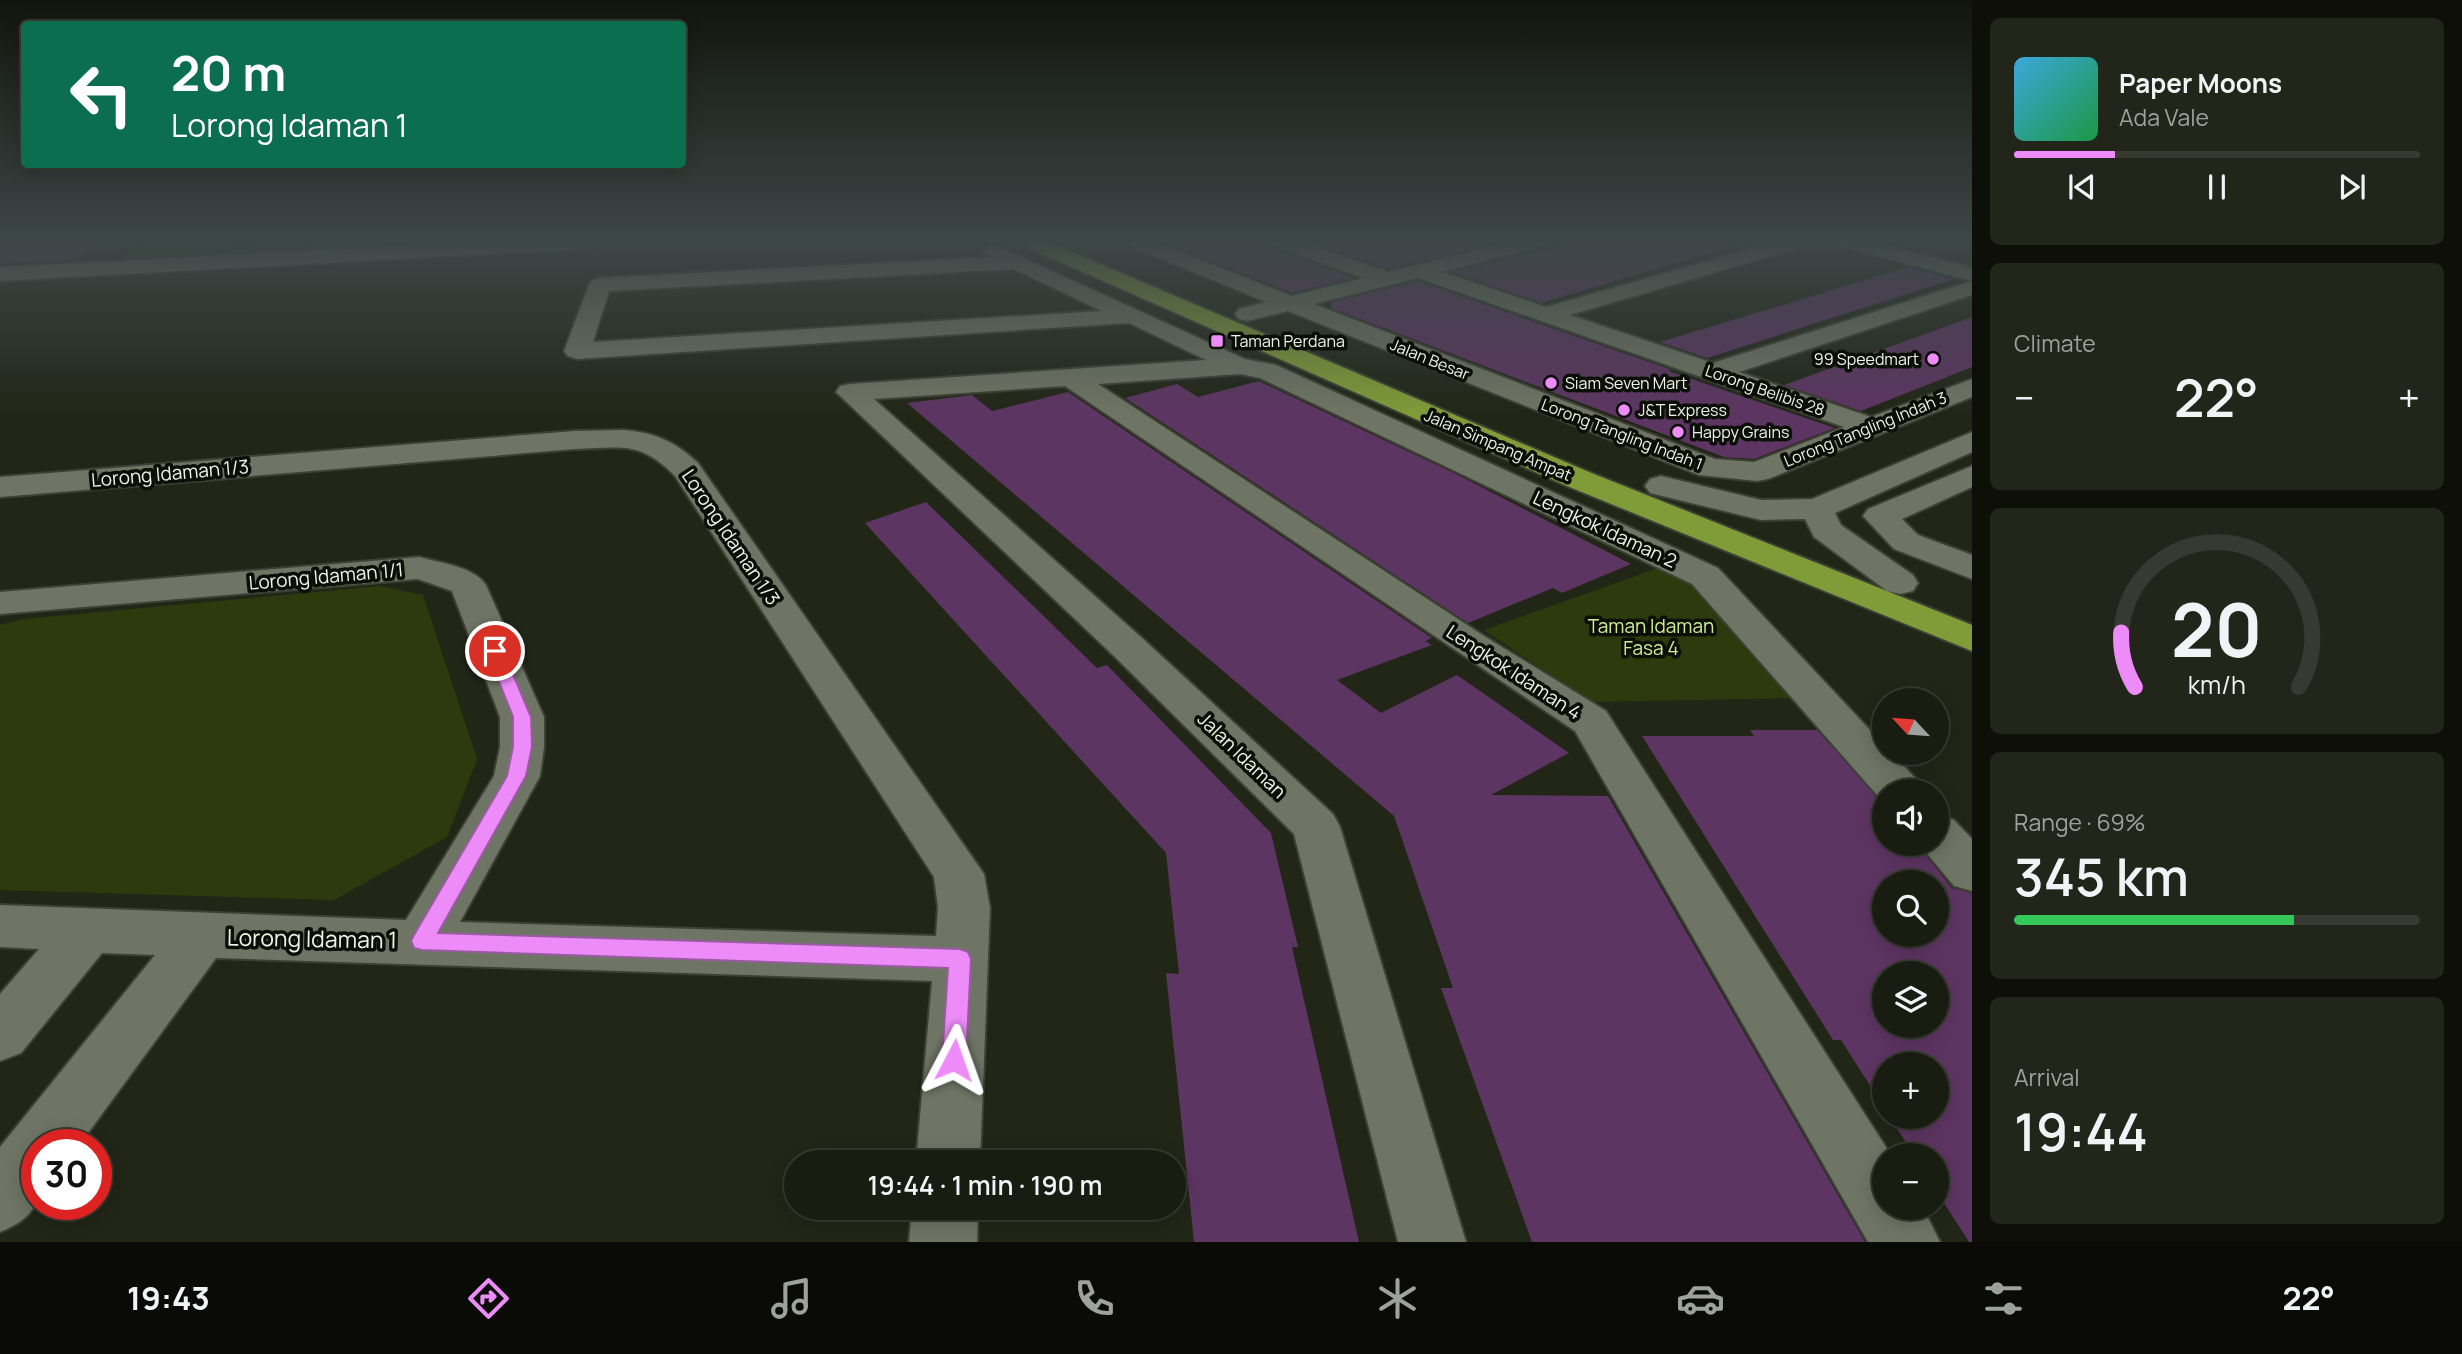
<!DOCTYPE html>
<meta charset="utf-8">
<style>
body{margin:0;font-family:Manrope,sans-serif;background:#22251a;color:#f1f3f6;height:100vh;display:flex;flex-direction:column;font-size:26px;white-space:nowrap}
*{box-sizing:border-box;margin:0}
p{font-size:23px;color:#9fa19f}
.icon{flex:none;width:38px;height:38px;fill:none;stroke:currentColor;stroke-width:2;stroke-linecap:round;stroke-linejoin:round}
.map{position:relative;flex:1;overflow:hidden}
.side{display:flex;flex-direction:column;gap:18px;padding:18px;background:#0e0f09;width:490px}
.side>*{flex:none}
.banner{position:absolute;left:21px;top:21px;width:665px;height:147px;border-radius:7px;box-shadow:0 4px 18px #0003,0 0 0 2px #373a31;background:#0b6e4f;color:#fff;overflow:hidden}
.needle{width:46px;rotate:296deg}
.controls{position:absolute;left:1872px;top:688px;display:grid;gap:14px}
.controls a{display:grid;place-items:center;width:77px;height:77px;border-radius:50%;background:#191c11;box-shadow:0 4px 18px #0003,0 0 0 2px #373a31;font-size:35px}
.speed{position:absolute;left:21px;top:1129px;display:flex;gap:14px;font-size:35px;font-weight:700;text-align:center}
.speed>*{display:grid;place-content:center;width:91px;height:91px;border-radius:50%;background:#191c11;box-shadow:0 4px 18px #0003,0 0 0 2px #373a31;line-height:1}
.speed .limit{border:10px solid #d22;background:#fff;color:#111}
.pin{position:absolute;display:grid;place-items:center;width:60px;height:60px;color:#fff;margin:-30px;border:4px solid #fff;border-radius:50%;box-shadow:0 2px 7px #0007}
.me{position:absolute;width:77px;margin:-38px;rotate:4deg;stroke-linejoin:round;filter:drop-shadow(0 0 5px #0008)}
.turn{display:flex;align-items:center;gap:24px;height:147px;padding:0 35px;font-size:32px}
.turn .icon{width:91px;height:91px;stroke-width:2.5}
.turn b{display:block;font-size:49px;line-height:60px}
.big{font-size:52px;font-weight:600;line-height:1.1}
.side .card{flex:1;display:flex;flex-direction:column;justify-content:center;gap:10px;min-width:0;padding:0 24px;border-radius:10px;background:#22251a}
.side .dial{align-items:center;gap:0}
.dial svg{height:182px;overflow:visible;fill:none;stroke:#373a31;stroke-width:7;stroke-linecap:round;text-anchor:middle}
.dial text{fill:#f1f3f6;stroke:none}
.song{display:flex;align-items:center;gap:21px}
.cover{width:84px;height:84px;border-radius:10px;background:linear-gradient(135deg,hsl(200 70% 55%),hsl(140 70% 35%))}
.played{height:7px;border-radius:4px;background:linear-gradient(90deg,#ed8cf9 25%,#373a31 25%)}
.keys{display:flex;justify-content:space-around;direction:ltr}
.heat{display:flex;justify-content:space-between;align-items:center;font-size:38px;direction:ltr}
.charge{height:10px;border-radius:5px;background:linear-gradient(90deg,#34c759 69%,#373a31 0)}
.trip{position:absolute;left:784px;top:1150px;width:402px;height:70px;border-radius:35px;background:#191c11;box-shadow:0 4px 18px #0003,0 0 0 2px #373a31;font-weight:600;line-height:70px;text-align:center}
.tab-bar{display:flex;height:112px;justify-content:space-around;align-items:center;background:#0a0b07;color:#9fa19f}
.tab-bar .icon{width:49px;height:49px}
.tab-bar .on{color:#ed8cf9}
.tab-bar b{font-size:32px;color:#f1f3f6}
main{display:flex;flex:1;min-height:0}
.map>svg:first-child{display:block}
</style>
<main>
<div class="map">
<svg width="1972" height="1242" viewBox="0 0 1972 1242">
<rect width="100%" height="100%" fill="#212617"/>
<path fill="#2d3a0d" d="M142 241H231L229 245 276 242 263 255 112 265Z
M310 241H453L451 243 313 252 303 249Z
M1672 563 1790 698 1590 702 1484 630Z
M381 586 423 595 477 759 447 837 334 900 0 890V625L24 619Z"/>
<path fill="#5d3562" fill-rule="evenodd" d="M0 241H101L73 261 0 264Z
M1160 241H1266L1271 247 1354 278 1292 293Z
M1307 241H1491L1496 243 1388 269Z
M1579 241H1730L1731 247 1541 303 1452 272Z
M1909 267 1954 279 1707 358 1660 342Z
M1418 281 1672 370 1668 371 1835 428 1754 459 1724 457 1331 308V302Z
M1972 317V367L1861 411 1784 385Z
M1259 381 1460 476 1631 564 1562 593 1553 588 1468 623 1125 398 1177 384 1198 397Z
M1068 392 1432 638 1425 641 1432 645 1337 680 1381 713 1457 675 1569 753 1491 795 1608 796 1865 1242H1532L1441 988H1453L1394 816 907 403 972 395 992 411Z
M926 502 1097 668 1107 665 1271 833 1298 947H1292L1359 1242H1194L1166 973 1179 974 1166 853 865 523Z
M1750 730H1817L1885 805V844H1917L1952 888 1972 893V1242H1969L1937 1192V1155H1914L1889 1116H1937V1064H1885V1109L1841 1040H1833L1642 736H1754ZM1885 882H1937V934H1885ZM1885 973H1937V1026H1885Z"/>
<g fill="none" stroke-linecap="round" stroke-linejoin="round">
<defs>
<path id="minor" d="M499 241H625L622 245 615 247 0 281V267Z
M1125 241H1153L1292 296 1363 278 1272 245 1269 241H1299L1388 272 1514 241H1549L1546 245 1443 272 1546 307 1778 241H1811L1808 245 1570 315 1713 363 1972 281V295L1739 372 1871 417 1972 379V397L1768 479 1757 481 1699 475 1288 311 1247 321 1239 319 1235 314 1239 309 1266 302 1128 245ZM1418 278 1844 427 1754 462 1715 459 1314 304Z
M1834 241H1868L1972 267V281L1837 245Z
M994 245 1245 359 1276 365 1718 568 1885 746V752H1891L1916 779 1923 791H1885L1884 803 1692 584 1260 378 1240 374 1098 384 1484 636 1606 711 1891 1155H1885V1208H1923L1940 1242H1868L1575 731 1065 386 874 399 1142 638 1333 814 1340 827 1466 1242H1398L1294 834 1114 656 836 392 840 386 850 384 1206 360 1129 323 577 359 568 356 564 351 589 285 592 280 600 278 990 257 983 251 987 247ZM1014 269 1102 311 593 342 609 291Z
M623 430C654 432 676 442 698 463L984 874 990 908 980 1162H916L932 981 216 958 80 1144H37C37 1191 49 1212 0 1232V1147L155 955 102 953 21 1053 0 1061V994L39 949 0 947V905L406 920 494 776 500 747V717L452 591 418 579 0 614V592L419 557C440 563 473 566 486 585L544 717V747L540 776 460 922 936 936 938 908 934 877 675 476C640 440 621 448 575 449L0 497V477L575 431Z
M1972 432V452L1835 513 1841 525 1913 575 1918 583 1913 591 1900 594 1887 591 1814 537 1805 519 1761 520 1650 493 1645 486 1650 479 1661 476 1761 500 1812 499Z
M1972 466V487L1902 519 1918 535 1972 555V579L1894 549 1863 516 1868 509Z
M1937 815 1954 820 1972 839V891L1954 886 1919 844H1937Z
M912 1208H978L977 1242H909Z"/>
<path id="highway" d="M1019 241H1046L1589 472 1972 625V651L1567 486 1022 245Z"/>
</defs>
<use href="#minor" stroke="#3d4135" stroke-width="4"/>
<use href="#highway" stroke="#3d4135" stroke-width="4"/>
<use href="#minor" fill="#6f7564" fill-rule="evenodd"/>
<use href="#highway" fill="#809c39" fill-rule="evenodd"/>
</g>
<linearGradient id="sky" x2="0" y2="1"><stop stop-color="#12150d"/><stop offset="0.58" stop-color="#3d4747"/><stop offset="1" stop-color="#3d4747" stop-opacity="0"/></linearGradient>
<rect width="1972" height="415" fill="url(#sky)"/>
<path fill="#ed8cf9" stroke="#9a5ba2" stroke-width="2" d="M495 646 503 651 531 717 532 747 526 776 438 933 960 949 968 952 971 959 966 1060 962 1068 954 1072 945 1068 942 1060 948 968 422 950 414 948 411 941 414 935 507 776 513 747V717L487 651Z"/>
<g fill="#ed8cf9" stroke="#0c0e08" stroke-width="2.5">
<rect x="1210" y="334" width="14" height="14" rx="3.5"/>
<circle cx="1933" cy="359" r="7"/>
<circle cx="1551" cy="383" r="7"/>
<circle cx="1624" cy="410" r="7"/>
<circle cx="1678" cy="432" r="7"/>
</g>
<g text-anchor="middle" stroke-width="7" stroke-linejoin="round" paint-order="stroke">
<g font-size="16" fill="#eef2e8" stroke="#0c0e08" text-anchor="start">
<text x="1231" y="347">Taman Perdana</text>
<text x="1919" y="365" text-anchor="end">99 Speedmart</text>
<text x="1565" y="389">Siam Seven Mart</text>
<text x="1638" y="416">J&amp;T Express</text>
<text x="1692" y="438">Happy Grains</text>
</g>
<g font-size="16" fill="#eef2e8" stroke="#0c0e08">
<text transform="translate(1430 359) rotate(22)" y="6">Jalan Besar</text>
<text transform="translate(1765 390) rotate(19)" y="6">Lorong Belibis 28</text>
<text transform="translate(1865 429) rotate(-22)" y="6">Lorong Tangling Indah 3</text>
<text transform="translate(1622 434) rotate(21)" y="6">Lorong Tangling Indah 1</text>
<text transform="translate(1498 445) rotate(23)" y="6">Jalan Simpang Ampat</text>
</g>
<g font-size="19" fill="#eef2e8" stroke="#0c0e08">
<text transform="translate(170 473) rotate(-5)" y="7">Lorong Idaman 1/3</text>
<text transform="translate(1605 529) rotate(25)" y="7">Lengkok Idaman 2</text>
<text transform="translate(731 537) rotate(56)" y="7">Lorong Idaman 1/3</text>
<text transform="translate(326 576) rotate(-5)" y="7">Lorong Idaman 1/1</text>
<text transform="translate(1514 672) rotate(33)" y="7">Lengkok Idaman 4</text>
<text transform="translate(1242 755) rotate(44)" y="7">Jalan Idaman</text>
</g>
<g font-size="19" fill="#d0ed94" stroke="#0c0e08">
<text x="1651" y="633">Taman Idaman<tspan x="1651" dy="22">Fasa 4</tspan></text>
</g>
<g font-size="23" fill="#eef2e8" stroke="#0c0e08">
<text transform="translate(312 939) rotate(1)" y="8">Lorong Idaman 1</text>
</g>
</g>
</svg>
<div class="controls">
<a><svg class="needle" viewBox="-14 -14 28 28"><path d="M0-13l5 13h-10z" fill="#e53935"/><path d="M0 13l5-13h-10z" fill="#9fa19f"/></svg></a>
<a><svg class="icon" aria-label="sound" viewBox="0 0 24 24"><path d="M4 9h4l5-4v14l-5-4H4zM17 9q2 3 0 6"/></svg></a>
<a><svg class="icon" aria-label="search" viewBox="0 0 24 24"><circle cx="10" cy="10" r="6"/><path d="M15 15l6 6"/></svg></a>
<a><svg class="icon" aria-label="layers" viewBox="0 0 24 24"><path d="M12 4l9 5-9 5-9-5zM3 14l9 5 9-5"/></svg></a>
<a>+</a>
<a>−</a>
</div>
<div class="speed"><div class="limit">30</div></div>
<div class="pin" style="left:495px;top:651px;background:#d93025"><svg class="icon" aria-label="arrive" viewBox="0 0 24 24"><path d="M6 21V4h12l-3 4 3 4H6"/></svg></div>
<svg class="me" style="left:954px;top:1060px" viewBox="-20 -20 40 40"><path d="M0-17L14 15 0 8-14 15z" fill="#ed8cf9" stroke="#fff" stroke-width="4"/></svg>
<div class="trip">19:44 · 1 min · 190 m</div>
<div class="banner">
<div class="turn"><svg class="icon" aria-label="left" viewBox="0 0 24 24"><path d="M17 20v-9H6M10 6l-5 5 5 5"/></svg><div><b>20 m</b>Lorong Idaman 1</div></div>
</div>
</div>
<section class="side">
<div class="card">
<div class="song"><i class="cover"></i><div><b>Paper Moons</b><p>Ada Vale</p></div></div>
<div class="played"></div>
<div class="keys"><svg class="icon" aria-label="previous" viewBox="0 0 24 24"><path d="M18 5L8 12l10 7zM5 5v14"/></svg><svg class="icon" aria-label="pause" viewBox="0 0 24 24"><path d="M8 5v14M16 5v14"/></svg><svg class="icon" aria-label="next" viewBox="0 0 24 24"><path d="M6 5l10 7-10 7zM19 5v14"/></svg></div>
</div>
<div class="card"><p>Climate</p>
<div class="heat"><a>−</a><b class="big">22°</b><a>+</a></div>
</div>
<div class="card dial"><svg viewBox="0 0 100 80">
<path d="M14 69A42 42 0 1 1 86 69"/>
<path d="M14 69A42 42 0 0 1 8 45" stroke="#ed8cf9"/>
<text x="50" y="56" font-size="32" font-weight="700">20</text>
<text x="50" y="72" font-size="11">km/h</text>
</svg></div>
<div class="card"><p>Range · 69%</p><b class="big">345 km</b><div class="charge"></div></div>
<div class="card"><p>Arrival</p><b class="big">19:44</b></div>
</section>
</main>
<nav class="tab-bar">
<b>19:43</b>
<svg class="icon on" aria-label="directions" viewBox="0 0 24 24"><path d="M12 3l9 9-9 9-9-9zM9 14v-3h6M13 9l2 2-2 2"/></svg>
<svg class="icon" aria-label="music" viewBox="0 0 24 24"><path d="M9 18V5l10-2v13"/><circle cx="6" cy="18" r="3"/><circle cx="16" cy="16" r="3"/></svg>
<svg class="icon" aria-label="phone" viewBox="0 0 24 24"><path d="M5 4h4l2 5-3 2q2 4 5 5l2-3 5 2v4C11 20 4 13 5 4z"/></svg>
<svg class="icon" aria-label="climate" viewBox="0 0 24 24"><path d="M12 3v18M4 7l16 10M4 17L20 7"/></svg>
<svg class="icon" aria-label="car" viewBox="0 0 24 24"><path d="M5 17H2v-5l4-1 3-4h7l3 4 3 1v5h-3M9 17h6M6 11h13"/><circle cx="7" cy="17" r="2"/><circle cx="17" cy="17" r="2"/></svg>
<svg class="icon" aria-label="filters" viewBox="0 0 24 24"><path d="M4 7h16M4 17h16"/><circle cx="9" cy="7" r="2"/><circle cx="15" cy="17" r="2"/></svg>
<b>22°</b>
</nav>
